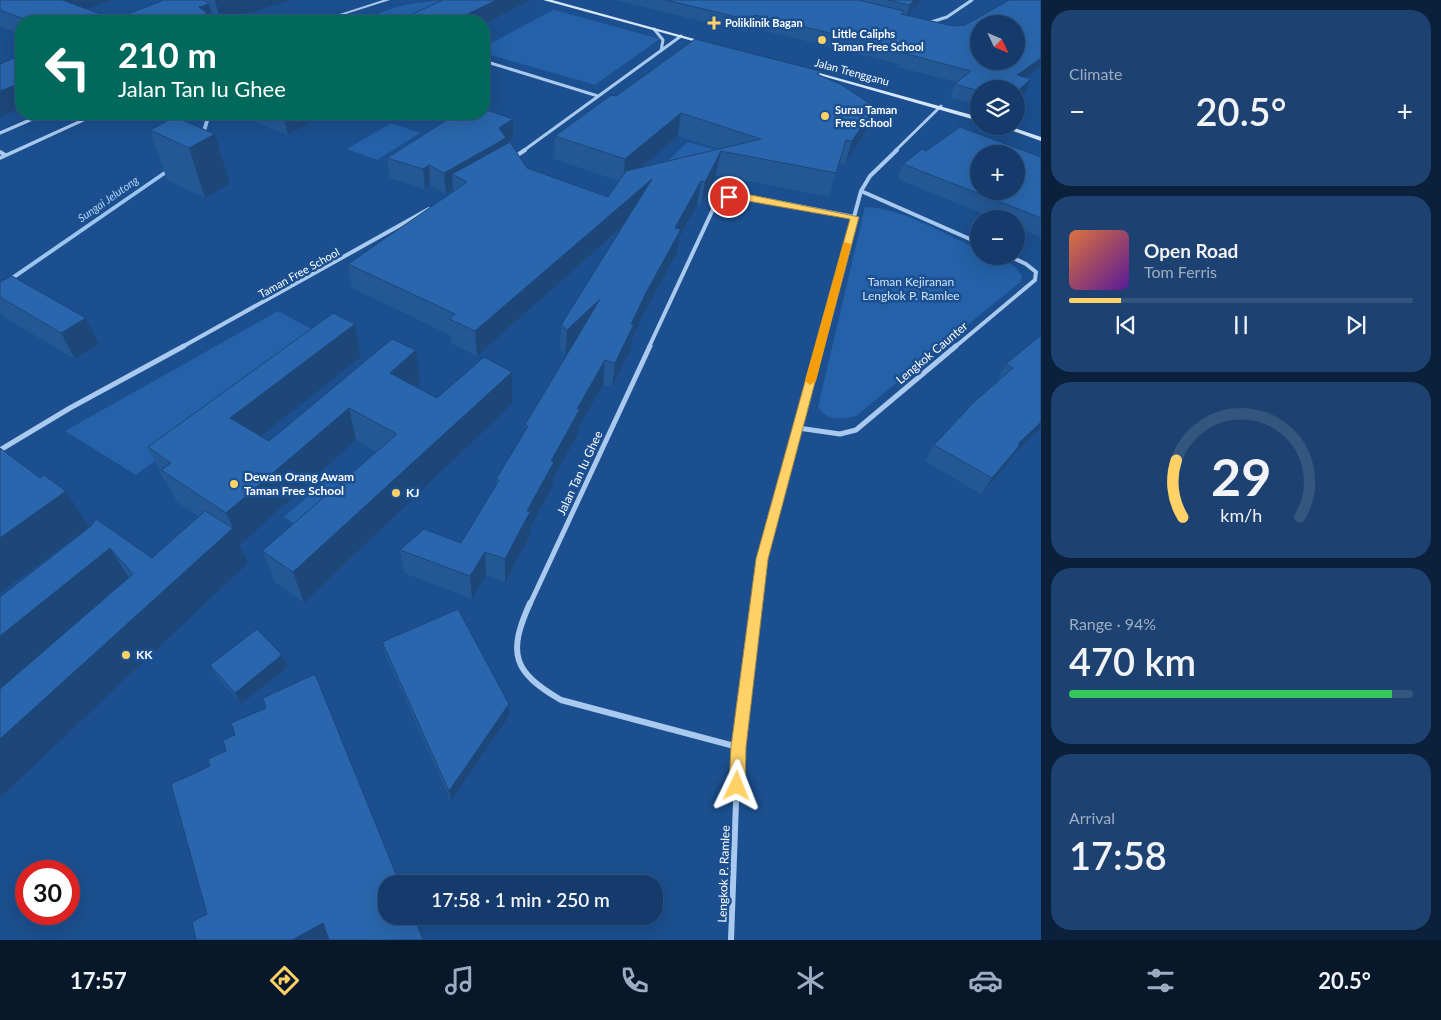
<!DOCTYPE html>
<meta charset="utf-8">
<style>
body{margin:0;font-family:Lato,sans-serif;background:#1d4271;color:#f1f3f6;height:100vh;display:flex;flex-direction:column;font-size:19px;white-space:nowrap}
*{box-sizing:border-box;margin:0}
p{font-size:16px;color:#9dadc1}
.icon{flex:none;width:28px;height:28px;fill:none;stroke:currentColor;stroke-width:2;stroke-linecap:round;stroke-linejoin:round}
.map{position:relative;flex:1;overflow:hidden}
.drawer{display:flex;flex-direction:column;gap:10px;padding:10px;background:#0b203b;width:400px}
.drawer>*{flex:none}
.hud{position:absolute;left:15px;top:15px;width:475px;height:105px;border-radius:20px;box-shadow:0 5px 20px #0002,0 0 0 1px #33557e;background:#00695c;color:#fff;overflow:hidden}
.needle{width:32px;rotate:134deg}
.tools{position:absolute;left:970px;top:15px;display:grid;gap:10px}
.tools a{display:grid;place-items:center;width:55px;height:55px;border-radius:50%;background:#143b6b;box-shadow:0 5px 20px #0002,0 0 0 1px #33557e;font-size:25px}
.speed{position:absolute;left:15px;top:860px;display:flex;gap:10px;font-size:25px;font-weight:700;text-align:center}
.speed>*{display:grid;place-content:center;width:65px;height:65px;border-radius:50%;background:#143b6b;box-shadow:0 5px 20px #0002,0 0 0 1px #33557e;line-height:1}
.speed .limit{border:8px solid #d22;background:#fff;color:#111}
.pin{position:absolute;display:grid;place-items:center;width:42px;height:42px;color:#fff;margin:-21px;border:2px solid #fff;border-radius:50%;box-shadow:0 1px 5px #0007}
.me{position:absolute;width:55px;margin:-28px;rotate:2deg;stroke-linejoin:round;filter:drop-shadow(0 0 4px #0008)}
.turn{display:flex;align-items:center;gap:18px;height:105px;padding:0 20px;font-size:22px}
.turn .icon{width:65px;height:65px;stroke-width:2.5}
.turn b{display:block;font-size:35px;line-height:42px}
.big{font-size:38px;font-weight:600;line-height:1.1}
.drawer .widget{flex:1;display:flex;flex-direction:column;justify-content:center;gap:8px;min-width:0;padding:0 18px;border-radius:20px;background:#1d4271}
.drawer .dial{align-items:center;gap:0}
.dial svg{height:130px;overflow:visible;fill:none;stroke:#33557e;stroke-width:7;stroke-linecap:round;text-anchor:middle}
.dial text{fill:#f1f3f6;stroke:none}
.song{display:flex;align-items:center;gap:15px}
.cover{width:60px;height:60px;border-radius:8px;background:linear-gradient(135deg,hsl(20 70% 55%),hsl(270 70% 35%))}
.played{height:5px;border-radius:2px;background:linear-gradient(90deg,#ffd166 15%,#33557e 15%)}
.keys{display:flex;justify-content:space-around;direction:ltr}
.heat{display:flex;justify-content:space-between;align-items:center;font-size:28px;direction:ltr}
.charge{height:8px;border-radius:4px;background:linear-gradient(90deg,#34c759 94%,#33557e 0)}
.trip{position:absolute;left:378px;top:875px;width:285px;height:50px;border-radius:20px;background:#143b6b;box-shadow:0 5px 20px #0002,0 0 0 1px #33557e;font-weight:600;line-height:50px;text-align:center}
.tabs{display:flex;height:80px;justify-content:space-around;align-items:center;background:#08182b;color:#9dadc1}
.tabs .icon{width:35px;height:35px}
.tabs .on{color:#ffd166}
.tabs b{font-size:22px;color:#f1f3f6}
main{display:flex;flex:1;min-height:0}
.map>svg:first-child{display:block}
</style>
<main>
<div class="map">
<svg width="1041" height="940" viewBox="0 0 1041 940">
<rect width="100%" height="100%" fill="#1b4f8f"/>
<path fill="#2461a8" d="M480 0 435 21H381L376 18V15C405 0 446 0 480 0Z
M555 9V10L660 39 595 85 484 53V47Z
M391 123 420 133 377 160 347 149Z
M688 142 715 150 665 163Z
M865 207C902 208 945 234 979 250V256C996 256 1014 260 1022 277L1020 282 856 416C843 419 826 421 818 407Z
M278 311 323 335 136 475 65 431Z
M330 477 356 492 311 535 284 517Z"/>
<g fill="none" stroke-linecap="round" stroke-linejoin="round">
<path fill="#9cc4f0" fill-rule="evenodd" d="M207 114H211L204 138 202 139 200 138Z
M173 165 176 167 175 168 0 289V284Z"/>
<path stroke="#a9c9ee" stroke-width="3" d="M208 13 217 21
M338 16 355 21
M928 23 947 17 972 0
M654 29 663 40 661 51
M484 61 598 96
M0 133 44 114
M523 151 681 36
M895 151 941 106"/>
<path stroke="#a9c9ee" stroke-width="4" d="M0 152 5 155
M513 158 525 150
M861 191 979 243
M182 347 429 209
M649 347 715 205 722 199 741 195 854 217
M819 347 861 191 870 176 897 150
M955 347 1035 280 1036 272 1026 264 1009 256"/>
<path stroke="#a9c9ee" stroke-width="5" d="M798 428 840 434 856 430 956 346
M0 450 70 408 184 346
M530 604 650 346
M756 604 762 559 819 346"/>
<path stroke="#a9c9ee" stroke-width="6" d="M530 603C507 654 513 672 561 700L738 747
M731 940 738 747 756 603"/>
<path fill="#a9c9ee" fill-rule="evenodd" d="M383 0H390L324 21H318Z
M93 114H100L0 160V156Z"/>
<path fill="#d6e6fa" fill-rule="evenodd" d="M543 0H552L709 43 704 44Z
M805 69 979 117V121L805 71Z
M999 126H1009L1041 137V141Z"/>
</g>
<path fill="#245895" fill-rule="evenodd" d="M0 0 87 9 115 19 164 0H289V1L220 21 211 13 214 21H21V35L0 26Z
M443 0H531L484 24V21H413L412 14Z
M614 0H922L907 16 953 26 965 25 1041 0V66L1026 78 1025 93 1016 100V89H979V106L950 97 955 84 957 82 898 67 899 64 753 28 747 32Z
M820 71 819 75 867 129 845 164 839 163 829 197 716 175 701 205H697L680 236 677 253 643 315 632 339 631 349 612 387 603 385 578 428V434L553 479V485L530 528V536L505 582 486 575 472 599 404 573 400 550 461 543 496 485V479L525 431V425L570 349 565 354 560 350 561 325 623 226 477 356 451 343 450 335 352 288 348 264 453 192V189L446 194 430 185 425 189 390 178 387 158 513 138 506 144 527 168 608 197 619 181 554 159 555 136 616 96ZM678 136 718 149 640 167Z
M250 114H324L288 135 258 124V122L252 120Z
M150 130 215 134 230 184 205 198 167 180Z
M926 151 1041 157V237L1016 227V219H996L897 179 903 164Z
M0 282 99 344 75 359 2 316 0 312Z
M355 324 361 357 260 436 269 441 392 339 420 383 416 387 437 398 512 372V404L304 603 275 582 262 551 376 452 356 440 240 545 248 563 0 798V597L91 526 152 558 199 517 177 502 166 481 164 480 148 447Z
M1041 335 1015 453 1009 462 981 494 925 461 934 445 998 381H997L1006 364Z
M382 642 509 704V716L451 801 385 654Z
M210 665 288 667 241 704 217 677Z"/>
<path fill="#1d4779" d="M58 0H112L65 17Z
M215 0H289V1L220 21Z
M497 0H531L484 24V21H453Z
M914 0H922L906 17 910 5Z
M209 4 214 21H186L199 7Z
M755 15 753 28 747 32 749 20Z
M1041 58V66L1011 89 1017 75Z
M1031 79 1025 93 1016 100V92Z
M21 83V108L0 117V91Z
M875 107 867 129 845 164 852 141Z
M681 113 678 136 623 183 625 159Z
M283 114H324L288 135Z
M513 119V138L506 144 452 174 453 189 446 194 444 173 499 128Z
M215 134 230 184 205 198 189 148Z
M721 151 716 175 701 205 705 182Z
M429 165 430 185 425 189 423 169Z
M652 179 649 203 477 356 475 331Z
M701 181 697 205 680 236 677 253 643 315 632 339 631 349 612 387 615 363 631 324 647 291 675 228Z
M600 299 598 324 565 354 567 330Z
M86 318 99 344 75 359 61 333Z
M355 324 361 357 242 451 230 418Z
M416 350 420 383 395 406 390 373Z
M605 360 603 385 578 428V434L553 479V485L530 528V536L505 582V559L551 461 577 409Z
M512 372V404L304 603 293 572Z
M349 408 356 440 240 545 248 563 0 798V739L233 528 226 513Z
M1041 422V428L1015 453 1009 462 981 494 992 478 1018 444Z
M66 491 89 527 0 593V538Z
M110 548 132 582 0 693V636Z
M485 552 486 575 472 599 470 576Z
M282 655 288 667 241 704 235 693Z
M509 704V716L451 801 449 791Z
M323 923 335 940H292Z"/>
<path fill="#2a66ad" stroke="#1d4779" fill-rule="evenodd" d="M0 0H62L115 19 164 0H204L209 4 199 7 207 13 186 21 176 19 171 21H29L0 10Z
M443 0H497L453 21H434L412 14Z
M666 0H858L904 11 901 14 953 26 965 25 1009 0H1041V58L1017 75 1031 79 1016 92V89H979V91L955 84 971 71 903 53 905 51 755 15 749 20ZM979 24H1016V61H979Z
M888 0H914L910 5Z
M695 39 820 71 817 74 842 85 875 107 852 141 846 140 836 173 721 151 705 182 701 181 675 228 681 229 647 291 631 324H634L615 363 605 360 577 409H580L551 461 554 462 527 511 530 512 505 559 485 552 470 576 400 550 424 529 461 543 499 480 496 479 528 426 525 425 600 299 567 330 561 325 652 179 475 331 449 319 455 314 348 264 467 182 452 174 510 142 527 168 608 197 626 171 761 139 681 113 625 159 555 136 611 95 616 96Z
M21 55V83L0 91V64Z
M484 109 513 119 499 128 506 138 444 173 429 165 423 169 387 158 456 114H484Z
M175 117 215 134 189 148 150 130Z
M960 127 1041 157V218L903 164 922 149 926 151ZM979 154H1016V191H979Z
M12 276 86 318 61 333 0 297V282Z
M333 313 355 324 230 418 269 441 392 339 416 350 390 373 437 398 484 357 512 372 293 572 262 551 397 434 349 408 226 513 161 470 171 463 148 447Z
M1041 335V422L1018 444 1020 445 992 478 934 445 973 403 1013 368 1006 364Z
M0 448 40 478 44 475 66 491 0 538Z
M205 511 233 528 0 739V689L133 574 110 548 0 636V597L91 526 96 519 152 558Z
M458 609 509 704 449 791 382 642Z
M257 629 282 655 235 693 210 665Z
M315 674 400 884H386V916H414L423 940H329L323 923 292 940H196L192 922 207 914 171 784 210 766 208 759 226 751 223 740 235 735 231 723 266 708 263 698Z"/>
<path fill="#ffd166" stroke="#a68842" d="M741 193 859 217 768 559 746 747 745 786 742 791 737 793 732 791 729 786 731 747 756 559 850 219 725 197Z"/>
<path fill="#f59e0b" d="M844 242 851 244 816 381 810 385 805 381Z"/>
<g fill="#ffd166" stroke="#1b4f8f" stroke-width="2">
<path d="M711.5 15.5h5v5h5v5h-5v5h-5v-5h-5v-5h5z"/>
<circle cx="822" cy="40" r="5"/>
<circle cx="825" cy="116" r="5"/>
<circle cx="234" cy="484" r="5"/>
<circle cx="396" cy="493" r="5"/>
<circle cx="126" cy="655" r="5"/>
</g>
<g text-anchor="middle" stroke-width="5" stroke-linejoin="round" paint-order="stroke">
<g font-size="11" font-weight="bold" fill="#fff" stroke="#1b4f8f" text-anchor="start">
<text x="725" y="27">Poliklinik Bagan</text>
<text x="832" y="38">Little Caliphs<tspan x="832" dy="13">Taman Free School</tspan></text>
<text x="835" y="114">Surau Taman<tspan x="835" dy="13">Free School</tspan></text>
</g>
<g font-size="11" fill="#fff" stroke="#1b4f8f">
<text transform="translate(852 72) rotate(15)" y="4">Jalan Trengganu</text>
<text transform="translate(299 273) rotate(-29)" y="4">Taman Free School</text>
</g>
<g font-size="11" font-style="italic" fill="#b5d3f5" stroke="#1b4f8f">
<text transform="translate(108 199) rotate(-35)" y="4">Sungai Jelutong</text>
</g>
<g font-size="12" fill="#cfe3fa" stroke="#1b4f8f">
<text x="911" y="286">Taman Kejiranan<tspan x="911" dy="14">Lengkok P. Ramlee</tspan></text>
</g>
<g font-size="12" fill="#fff" stroke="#1b4f8f">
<text transform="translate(932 353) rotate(-40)" y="4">Lengkok Caunter</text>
<text transform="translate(580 473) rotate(-65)" y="4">Jalan Tan Iu Ghee</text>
<text transform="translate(724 874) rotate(-88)" y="4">Lengkok P. Ramlee</text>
</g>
<g font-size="12" font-weight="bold" fill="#fff" stroke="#1b4f8f" text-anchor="start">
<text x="244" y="481">Dewan Orang Awam<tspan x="244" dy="14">Taman Free School</tspan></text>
<text x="406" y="497">KJ</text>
<text x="136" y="659">KK</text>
</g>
</g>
</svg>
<div class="tools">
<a><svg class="needle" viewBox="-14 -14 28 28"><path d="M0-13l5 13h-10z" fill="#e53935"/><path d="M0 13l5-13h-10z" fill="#9dadc1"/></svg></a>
<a><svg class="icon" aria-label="layers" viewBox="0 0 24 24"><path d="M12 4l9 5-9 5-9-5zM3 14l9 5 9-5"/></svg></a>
<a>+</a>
<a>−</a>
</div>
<div class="speed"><div class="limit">30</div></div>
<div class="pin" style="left:729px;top:197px;background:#d93025"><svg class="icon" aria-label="arrive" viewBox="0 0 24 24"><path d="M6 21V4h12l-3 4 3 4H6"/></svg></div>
<svg class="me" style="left:737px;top:786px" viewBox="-20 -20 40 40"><path d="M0-17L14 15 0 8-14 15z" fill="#ffd166" stroke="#fff" stroke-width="4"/></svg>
<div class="trip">17:58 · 1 min · 250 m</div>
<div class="hud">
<div class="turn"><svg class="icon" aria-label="left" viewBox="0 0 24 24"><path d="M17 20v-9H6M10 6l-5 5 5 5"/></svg><div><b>210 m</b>Jalan Tan Iu Ghee</div></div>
</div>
</div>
<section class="drawer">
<div class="widget"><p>Climate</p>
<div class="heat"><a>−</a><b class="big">20.5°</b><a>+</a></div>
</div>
<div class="widget">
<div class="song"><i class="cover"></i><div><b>Open Road</b><p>Tom Ferris</p></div></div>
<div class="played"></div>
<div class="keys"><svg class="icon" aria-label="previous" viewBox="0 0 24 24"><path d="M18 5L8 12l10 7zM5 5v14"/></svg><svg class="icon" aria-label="pause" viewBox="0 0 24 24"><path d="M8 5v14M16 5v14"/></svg><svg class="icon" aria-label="next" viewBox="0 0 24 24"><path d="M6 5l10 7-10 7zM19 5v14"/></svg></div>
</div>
<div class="widget dial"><svg viewBox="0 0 100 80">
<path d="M14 69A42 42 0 1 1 86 69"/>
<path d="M14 69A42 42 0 0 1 10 34" stroke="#ffd166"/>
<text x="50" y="56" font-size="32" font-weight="700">29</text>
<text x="50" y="72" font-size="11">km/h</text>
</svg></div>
<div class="widget"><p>Range · 94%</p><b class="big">470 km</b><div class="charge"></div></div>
<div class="widget"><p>Arrival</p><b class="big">17:58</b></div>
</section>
</main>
<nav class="tabs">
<b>17:57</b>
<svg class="icon on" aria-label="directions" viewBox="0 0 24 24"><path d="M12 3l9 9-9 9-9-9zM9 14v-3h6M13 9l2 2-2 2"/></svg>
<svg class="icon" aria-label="music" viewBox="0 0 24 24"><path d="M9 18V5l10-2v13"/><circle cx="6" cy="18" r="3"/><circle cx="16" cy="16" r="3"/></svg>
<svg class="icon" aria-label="phone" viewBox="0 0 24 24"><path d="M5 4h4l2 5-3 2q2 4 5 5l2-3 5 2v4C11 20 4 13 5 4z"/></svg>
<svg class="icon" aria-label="climate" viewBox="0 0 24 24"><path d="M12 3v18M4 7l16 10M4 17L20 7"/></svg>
<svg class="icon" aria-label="car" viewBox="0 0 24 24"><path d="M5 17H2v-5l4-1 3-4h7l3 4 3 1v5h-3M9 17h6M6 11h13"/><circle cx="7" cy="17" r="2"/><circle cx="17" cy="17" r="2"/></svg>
<svg class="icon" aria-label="filters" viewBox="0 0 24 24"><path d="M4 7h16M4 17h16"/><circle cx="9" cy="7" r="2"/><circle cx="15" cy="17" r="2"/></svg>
<b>20.5°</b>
</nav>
